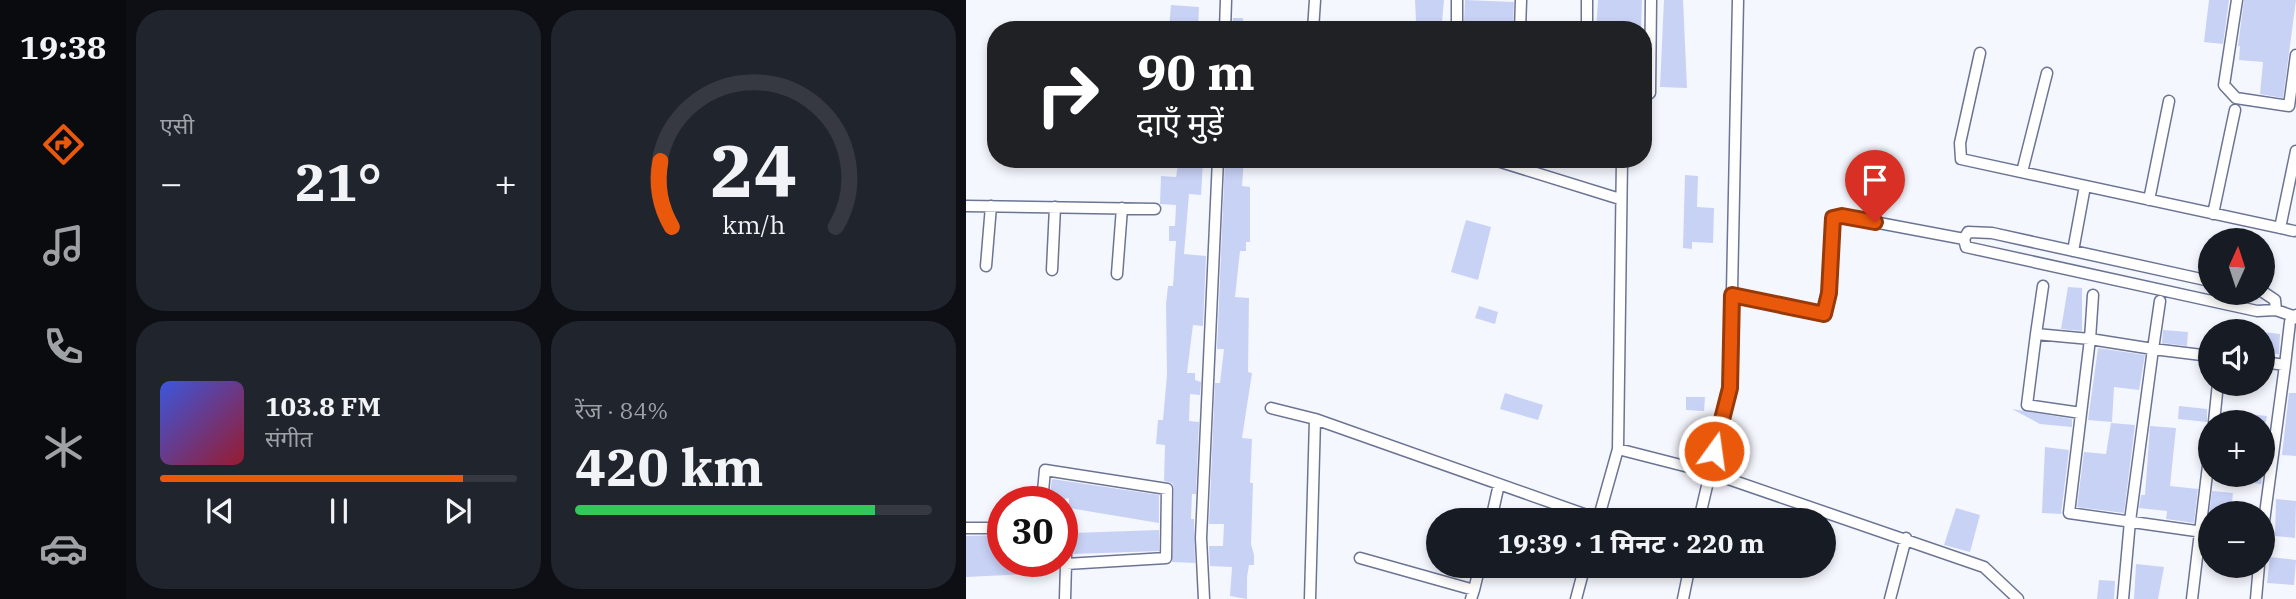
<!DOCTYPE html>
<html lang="hi">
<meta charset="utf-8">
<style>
body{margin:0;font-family:"IBM Plex Serif","Noto Sans Devanagari",serif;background:#20242c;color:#f1f3f6;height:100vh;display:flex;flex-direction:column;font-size:26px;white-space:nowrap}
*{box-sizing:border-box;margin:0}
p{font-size:23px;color:#9ea1a6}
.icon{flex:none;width:38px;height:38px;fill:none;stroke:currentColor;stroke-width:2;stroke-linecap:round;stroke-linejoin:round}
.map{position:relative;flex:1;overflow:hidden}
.drawer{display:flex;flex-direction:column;gap:10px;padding:10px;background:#0d0f14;width:840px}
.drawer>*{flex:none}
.hud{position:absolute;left:21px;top:21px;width:665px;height:147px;border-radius:28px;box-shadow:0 4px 10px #0003;background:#202124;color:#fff;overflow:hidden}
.needle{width:46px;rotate:3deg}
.buttons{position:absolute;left:1232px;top:228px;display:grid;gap:14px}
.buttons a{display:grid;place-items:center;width:77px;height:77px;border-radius:50%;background:#171b24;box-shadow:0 4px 10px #0003;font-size:35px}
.speed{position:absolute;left:21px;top:486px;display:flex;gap:14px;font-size:35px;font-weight:700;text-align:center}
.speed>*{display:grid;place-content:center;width:91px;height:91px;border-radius:50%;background:#171b24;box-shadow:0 4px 10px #0003;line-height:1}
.speed .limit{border:10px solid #d22;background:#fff;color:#111}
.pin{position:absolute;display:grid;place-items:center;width:60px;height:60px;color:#fff;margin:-72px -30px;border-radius:50% 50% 50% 0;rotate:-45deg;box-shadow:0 0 7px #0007}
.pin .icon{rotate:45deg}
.me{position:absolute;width:77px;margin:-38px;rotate:14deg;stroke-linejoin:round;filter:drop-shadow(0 0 5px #0008)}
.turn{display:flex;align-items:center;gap:24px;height:147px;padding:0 35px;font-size:32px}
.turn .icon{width:91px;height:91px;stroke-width:2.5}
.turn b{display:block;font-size:49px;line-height:60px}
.big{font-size:52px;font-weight:700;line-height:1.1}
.drawer .widget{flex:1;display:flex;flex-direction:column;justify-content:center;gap:10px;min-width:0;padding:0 24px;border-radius:28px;background:#20242c}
.drawer .dial{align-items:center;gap:0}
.dial svg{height:182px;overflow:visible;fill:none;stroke:#363941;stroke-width:7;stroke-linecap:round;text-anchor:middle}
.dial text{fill:#f1f3f6;stroke:none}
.song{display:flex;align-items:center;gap:21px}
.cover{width:84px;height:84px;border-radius:10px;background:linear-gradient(135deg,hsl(230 70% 55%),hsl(350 70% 35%))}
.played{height:7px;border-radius:4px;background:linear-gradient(90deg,#ea580c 85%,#363941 85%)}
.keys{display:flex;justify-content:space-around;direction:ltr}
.heat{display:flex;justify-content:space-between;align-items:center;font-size:38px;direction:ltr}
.charge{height:10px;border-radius:5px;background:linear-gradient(90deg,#34c759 84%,#363941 0)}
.drawer .tiles{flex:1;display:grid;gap:10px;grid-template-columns:repeat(2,1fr)}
.trip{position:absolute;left:460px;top:508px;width:410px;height:70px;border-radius:35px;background:#171b24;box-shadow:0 4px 10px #0003;font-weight:700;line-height:70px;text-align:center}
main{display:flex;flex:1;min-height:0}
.tab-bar{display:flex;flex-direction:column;width:126px;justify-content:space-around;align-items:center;background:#090b0e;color:#9ea1a6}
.tab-bar .icon{width:49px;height:49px}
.tab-bar .active{color:#ea580c}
.tab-bar b{font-size:32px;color:#f1f3f6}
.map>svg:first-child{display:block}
</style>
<main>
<nav class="tab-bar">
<b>19:38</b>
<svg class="icon active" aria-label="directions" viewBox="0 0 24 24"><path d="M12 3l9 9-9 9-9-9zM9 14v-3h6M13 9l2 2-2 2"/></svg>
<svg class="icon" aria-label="music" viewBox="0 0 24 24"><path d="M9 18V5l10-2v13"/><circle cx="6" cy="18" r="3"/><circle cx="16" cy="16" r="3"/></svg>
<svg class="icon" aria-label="phone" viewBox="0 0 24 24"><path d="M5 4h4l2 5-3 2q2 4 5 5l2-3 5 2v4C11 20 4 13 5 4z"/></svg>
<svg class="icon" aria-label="climate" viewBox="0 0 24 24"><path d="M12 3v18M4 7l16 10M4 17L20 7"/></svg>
<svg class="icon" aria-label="car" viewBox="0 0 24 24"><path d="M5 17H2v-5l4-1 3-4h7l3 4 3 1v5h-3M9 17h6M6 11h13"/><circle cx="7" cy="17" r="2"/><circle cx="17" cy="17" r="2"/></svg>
</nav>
<section class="drawer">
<div class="tiles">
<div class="widget"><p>एसी</p>
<div class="heat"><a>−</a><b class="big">21°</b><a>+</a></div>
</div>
<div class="widget dial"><svg viewBox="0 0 100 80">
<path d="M14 69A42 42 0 1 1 86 69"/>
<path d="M14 69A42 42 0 0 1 9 40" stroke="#ea580c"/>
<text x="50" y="56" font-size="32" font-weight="700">24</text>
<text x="50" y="72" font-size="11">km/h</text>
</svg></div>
<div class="widget">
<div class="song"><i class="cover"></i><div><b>103.8 FM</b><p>संगीत</p></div></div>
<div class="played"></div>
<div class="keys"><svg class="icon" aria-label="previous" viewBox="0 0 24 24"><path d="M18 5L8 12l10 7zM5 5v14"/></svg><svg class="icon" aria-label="pause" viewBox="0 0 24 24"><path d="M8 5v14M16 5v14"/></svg><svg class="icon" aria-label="next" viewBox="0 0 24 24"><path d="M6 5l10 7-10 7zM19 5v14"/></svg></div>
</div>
<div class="widget"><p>रेंज · 84%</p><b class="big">420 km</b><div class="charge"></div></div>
</div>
</section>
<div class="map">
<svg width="1330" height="599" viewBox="0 0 1330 599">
<rect width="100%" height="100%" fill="#f5f7fe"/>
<path fill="#c8d2f5" d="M449 0H478L476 22 450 21Z
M499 0 548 2 547 26 498 23Z
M632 0H676L675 30H630Z
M698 0H717L721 88 694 87Z
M1243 0H1263L1257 44 1238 42Z
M1278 0H1330L1317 98 1294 94 1297 62 1273 60 1274 46H1272Z
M205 5 233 7 232 29 203 28Z
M267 18H277V30L266 29Z
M213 159 237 161 235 195 223 194 218 254 240 256 237 326 227 325 221 373H229V380L235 382 234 395 224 394 223 421 233 422 230 494H226L225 519H228L229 563 206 562 208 488 206 483 198 481 199 445 190 444 192 420H197L201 375 200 304 202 286H207L210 241H203V226H209L210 205 194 204 195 176 210 177Z
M259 159H278L276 186 284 187V242H280V251H274L269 297 283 298 282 372 286 373 276 438 286 439 284 483H287L285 544 288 555V565H283L281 577V599L264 596 266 567 244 566 243 546H257L258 524H243L249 383H254L258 349H251Z
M719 175 732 176 731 207 748 208 747 243 726 242V249L717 248Z
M500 220 525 227 512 280 485 272Z
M1102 287 1116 288V331L1095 329Z
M513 306 532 312 529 324 509 318Z
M1197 330 1222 332 1221 346 1196 343Z
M1297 332 1314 334 1313 354 1297 353Z
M1132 348 1179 355 1173 390 1148 387 1146 422 1122 420Z
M539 393 577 405 572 420 534 409Z
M1323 393H1330V456L1316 455Z
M720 397H739L738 411 720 410Z
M1213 406 1241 409V422L1212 419Z
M1046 409 1106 419V427L1074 424Z
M1257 411 1301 416 1300 422H1256Z
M1145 423 1169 425 1158 513 1111 507 1118 452 1140 454Z
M1184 426 1210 428 1204 486 1232 489 1228 523 1200 519 1201 511 1173 508 1175 495H1179Z
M1079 447 1103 450 1095 514 1076 513Z
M723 448 737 450 735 463 721 459Z
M1260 474H1296L1295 484 1260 480Z
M86 479 193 495V523L103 508V498L83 502Z
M1246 491 1267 493 1265 513H1244V526L1242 525Z
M1310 499 1330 501 1329 538 1309 536Z
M990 508 1014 515 1004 552 978 545Z
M193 530V551L107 554V533Z
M37 535V562H86L85 573 0 577V536Z
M1304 557 1330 560 1328 585 1301 583Z
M1170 564 1198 567 1192 599H1168Z
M1133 580 1149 581 1148 599H1131Z"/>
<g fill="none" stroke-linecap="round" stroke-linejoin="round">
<defs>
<path id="street" d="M1271 0 1258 85 1270 98 1323 106 1330 55
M259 30 260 0
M347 30 349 0
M491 30V0
M554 30 555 0
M621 30V0
M1014 53 994 143 995 159 1328 231
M677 98 684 93 685 0
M525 159 654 199
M1056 172 1081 73
M1183 200 1203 101
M0 206 189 209
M1247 214 1269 110
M1314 228 1330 151
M1107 251 1119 186
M20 266 25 206
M86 270 89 207
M151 274 156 208
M1244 281 1026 233 1002 232 998 239 1000 247 1291 311 1310 310 1327 316
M1077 286 1070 334 1124 339 1127 295
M1297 292 1309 300 1310 310
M766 295 858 314 863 293 867 218 876 216 998 239
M1194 301 1187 349 1124 339 1103 513 1244 533
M1070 334 1061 405 1115 413
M1297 362 1319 365 1297 529
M1319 365 1324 322 1330 315
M305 408 349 419 632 519
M1248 422 1252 383
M652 449 742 472 1018 567 1052 599
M76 502 79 470 201 489 200 558 100 564 99 599
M525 520 533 484
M632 520 652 449 656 159
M733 520 764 388 772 0
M96 526H100V564
M0 528H37
M394 558 508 590 505 599
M508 590 514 565
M238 599 235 538 252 159
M344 599 349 419
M610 599 619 565
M717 599 724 565
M924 599 940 538
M1157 599 1164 521 1187 349 1244 356
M1226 599 1244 449
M1290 599 1293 565"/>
</defs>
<use href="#street" stroke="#6c7494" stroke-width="13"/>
<use href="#street" stroke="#fff" stroke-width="10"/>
</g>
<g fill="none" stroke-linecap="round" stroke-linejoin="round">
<defs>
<path id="route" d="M748 451 764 388 766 295 858 314 863 293 867 218 876 216 909 222"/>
</defs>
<use href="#route" stroke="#983908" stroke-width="18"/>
<use href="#route" stroke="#ea580c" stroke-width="12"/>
</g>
</svg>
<div class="buttons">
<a><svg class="needle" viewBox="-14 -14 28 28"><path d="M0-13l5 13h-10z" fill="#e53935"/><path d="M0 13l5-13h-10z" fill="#9ea1a6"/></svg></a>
<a><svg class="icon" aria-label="sound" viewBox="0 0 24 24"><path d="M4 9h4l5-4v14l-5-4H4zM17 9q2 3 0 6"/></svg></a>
<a>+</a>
<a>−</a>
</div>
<div class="speed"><div class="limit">30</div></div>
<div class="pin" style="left:909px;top:222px;background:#d93025"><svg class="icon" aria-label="arrive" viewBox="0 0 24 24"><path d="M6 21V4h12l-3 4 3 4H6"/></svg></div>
<svg class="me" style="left:748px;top:451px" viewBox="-20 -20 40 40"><circle r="17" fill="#ea580c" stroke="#fff" stroke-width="3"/><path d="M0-11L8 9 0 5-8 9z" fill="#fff"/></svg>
<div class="trip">19:39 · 1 मिनट · 220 m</div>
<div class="hud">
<div class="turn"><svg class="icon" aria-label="right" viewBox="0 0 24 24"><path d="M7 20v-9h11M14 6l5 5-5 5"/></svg><div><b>90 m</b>दाएँ मुड़ें</div></div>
</div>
</div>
</main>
